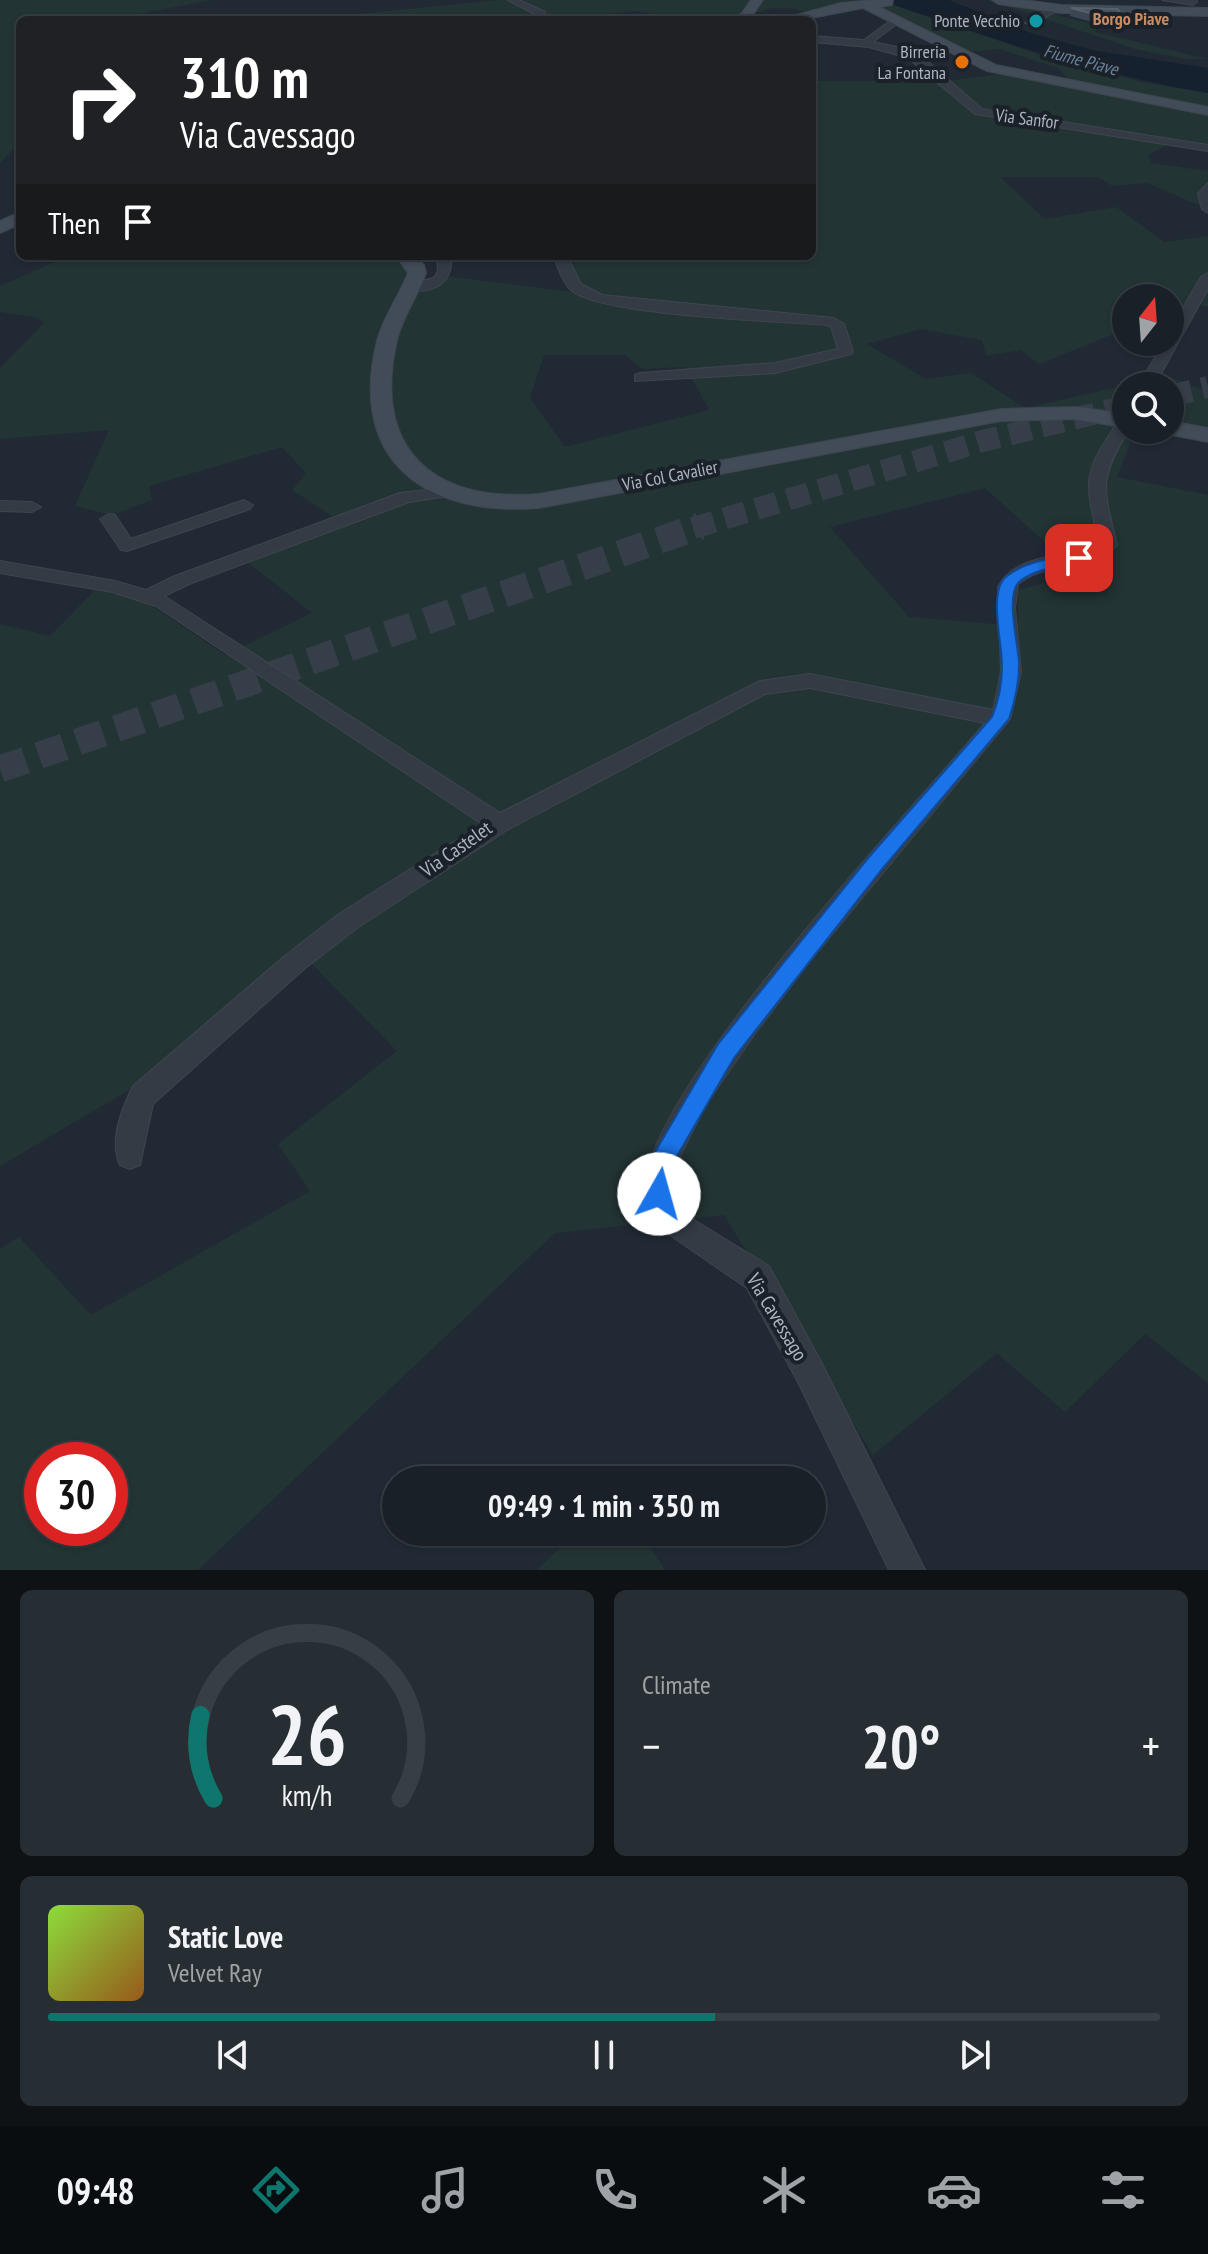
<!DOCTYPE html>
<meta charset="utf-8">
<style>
body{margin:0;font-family:"PT Sans Narrow",sans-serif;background:#262d33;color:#f1f3f6;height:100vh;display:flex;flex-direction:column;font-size:30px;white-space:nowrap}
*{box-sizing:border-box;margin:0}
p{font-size:26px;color:#9fa3a7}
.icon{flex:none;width:44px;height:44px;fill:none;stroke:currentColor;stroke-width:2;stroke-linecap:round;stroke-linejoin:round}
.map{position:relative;height:1570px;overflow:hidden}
.sheet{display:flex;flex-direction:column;gap:20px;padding:20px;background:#0e1215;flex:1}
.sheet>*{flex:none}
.hud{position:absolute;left:16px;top:16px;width:800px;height:244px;border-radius:12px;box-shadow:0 2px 6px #0004,0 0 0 2px #373e44;background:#202124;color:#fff;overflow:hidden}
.needle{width:52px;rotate:17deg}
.buttons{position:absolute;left:1112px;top:284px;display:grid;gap:16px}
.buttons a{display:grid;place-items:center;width:72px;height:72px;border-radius:50%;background:#192027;box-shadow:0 2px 6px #0004,0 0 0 2px #373e44;font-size:40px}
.speed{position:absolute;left:24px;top:1442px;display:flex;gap:16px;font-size:40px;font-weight:700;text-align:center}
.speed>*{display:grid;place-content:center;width:104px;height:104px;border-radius:50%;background:#192027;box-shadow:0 2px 6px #0004,0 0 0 2px #373e44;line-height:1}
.speed .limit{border:12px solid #d22;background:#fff;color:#111}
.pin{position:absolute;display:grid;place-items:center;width:68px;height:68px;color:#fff;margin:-34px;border-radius:16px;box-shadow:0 4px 12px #0006}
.me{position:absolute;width:88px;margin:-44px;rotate:7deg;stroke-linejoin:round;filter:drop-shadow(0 0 6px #0008)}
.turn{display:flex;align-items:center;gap:28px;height:168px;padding:0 32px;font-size:36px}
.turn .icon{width:104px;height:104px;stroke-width:2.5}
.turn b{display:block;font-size:56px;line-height:68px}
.then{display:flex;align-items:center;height:76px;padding:0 32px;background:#0003;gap:16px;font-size:30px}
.big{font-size:60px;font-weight:700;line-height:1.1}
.sheet .card{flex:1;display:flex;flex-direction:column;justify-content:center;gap:12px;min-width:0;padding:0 28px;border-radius:12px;background:#262d33}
.sheet .dial{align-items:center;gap:0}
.dial svg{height:208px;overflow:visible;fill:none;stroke:#373e44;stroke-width:7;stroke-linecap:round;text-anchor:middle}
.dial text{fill:#f1f3f6;stroke:none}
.song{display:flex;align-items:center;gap:24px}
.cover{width:96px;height:96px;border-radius:12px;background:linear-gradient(135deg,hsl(90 70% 55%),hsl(30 70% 35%))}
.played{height:8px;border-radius:4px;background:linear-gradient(90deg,#0f766e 60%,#373e44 60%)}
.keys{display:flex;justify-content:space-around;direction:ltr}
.heat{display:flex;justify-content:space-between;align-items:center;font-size:44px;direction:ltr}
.sheet .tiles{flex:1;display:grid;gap:20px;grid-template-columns:1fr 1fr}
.card:last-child{grid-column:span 2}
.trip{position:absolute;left:382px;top:1466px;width:444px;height:80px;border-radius:40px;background:#192027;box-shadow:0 2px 6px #0004,0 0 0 2px #373e44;font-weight:700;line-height:80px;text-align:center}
.dock{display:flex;height:128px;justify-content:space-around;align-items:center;background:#0a0d10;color:#9fa3a7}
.dock .icon{width:56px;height:56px}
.dock .active{color:#0f766e}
.dock b{font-size:36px;color:#f1f3f6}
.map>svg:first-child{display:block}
</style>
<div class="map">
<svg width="1208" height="1570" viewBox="0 0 1208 1570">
<rect width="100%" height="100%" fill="#212a34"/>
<path fill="#233435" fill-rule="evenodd" d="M0 0H212L106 20H20V142L0 163Z
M498 0H880L1049 58 1142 82 1208 93V150L1167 145 1148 155 1151 163 1208 171V209L1147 183 1112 186 1099 177H1000L1045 219 1116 207 1164 242 1208 236V307L1199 304 1168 352 1149 342H1170V298H1126V329L1039 364 1021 350 986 356 982 340 921 329 867 344 926 379 971 373 1025 408 1167 376 1208 392V441L1148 430H1170V386H1126V430H1135L1117 477 1208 495V1383L1145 1334 1065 1412 997 1353 873 1455 724 1215 555 1233 198 1570H0V1249L19 1237 91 1315 310 1191 278 1144 397 1051 309 961 131 1089 0 1166V624L50 636 95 590 144 600 225 655 312 613 246 561 346 525 292 490 306 473 282 447 149 486 152 500 112 515 75 506 109 430 0 439V368L44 323 35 317 0 312V286L64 258 60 256H413L404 290 436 275 582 293 569 256H812V81H946L1008 73 1071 82 1058 68 999 49 961 53 859 6 815 14 791 8H773L731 20H695L637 11 539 20H297ZM544 355H625L642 369 686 367 709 410 565 447 530 398ZM985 488 1080 574 1018 590V626L909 617 830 527ZM42 1460H110V1528H42Z
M988 0 1059 9 1056 15 1098 25 1095 32 1208 59H1186L1135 49Z
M577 1532H641L665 1570H537Z"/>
<path fill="#162130" d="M880 0H949L1031 33 1092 50 1208 68V93C1095 74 988 38 880 0Z"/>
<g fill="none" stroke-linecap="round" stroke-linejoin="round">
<path stroke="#363f49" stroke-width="22" stroke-dasharray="22 11" stroke-linecap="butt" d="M1170 396 1208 387
M693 528 983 441 1126 406"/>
<path stroke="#363f49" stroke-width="27" stroke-dasharray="27 14" stroke-linecap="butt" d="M0 769 700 526"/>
<defs>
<path id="street" d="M508 0H519L545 12 546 20H536L537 15Z
M1162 0H1196L1197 2 1193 5Z
M1055 5 1058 10 1033 25 1025 23Z
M894 18 902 20 873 42 902 48 926 60 982 109 1208 145V151L975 114 908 58 869 47 812 42V36L864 40Z
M1208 183V213L1202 209 1198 194Z
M437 256H451C454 283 433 294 408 290V284L434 278 438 271Z
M553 256H567L581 284 602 295 834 318 844 324 853 351 851 354 775 373 635 381V375L640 373 775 363 838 349 831 327 827 325C781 321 597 316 570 289 562 282 558 266 553 256Z
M1208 273V289L1154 386H1138L1164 342H1170V331L1201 277Z
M1126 417V430H1129C1097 480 1104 490 1117 545 1093 571 1046 561 1018 584L1015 608 1021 672 1010 719 810 961 754 1035 707 1103 681 1154 673 1193 684 1211 697 1222 769 1266 821 1362 925 1570H889L799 1384 747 1288 664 1231C656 1221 646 1206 645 1193 638 1098 916 805 985 723L810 688 765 694 507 830 357 928 304 969 153 1104 140 1165 130 1169 120 1165C109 1142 122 1108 133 1086L286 955 339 914 482 824 156 606 112 592 0 573V561L115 581 146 590 175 576 400 493 454 487 457 491 454 495 409 502 189 584 164 596 500 813 760 681 810 674 993 710 1001 672 998 587C1015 552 1068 559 1099 543 1084 477 1082 475 1120 419Z
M244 500 253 505 250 509 127 551 121 550 100 519 109 514 115 515 131 539Z
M0 501 32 502 41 507 32 512 0 511Z"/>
<path id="secondary" d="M751 0H763L750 19 732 20 742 13Z
M872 0H893L892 5 879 7 996 65 1208 107V115L987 71 863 8 801 20H778L841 3Z
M992 0H1024L1061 5 1208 8V16L1061 13 998 4Z
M20 212V224L0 233V221Z
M396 256H416L424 265 426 273C418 296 403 316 397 340 372 451 434 502 539 494L1001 409 1076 407 1126 414V428L1076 419 1001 421 539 508C427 517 347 462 377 341 383 317 399 296 408 273Z
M1170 421 1208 428V442L1162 433 1160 430H1170Z"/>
</defs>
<use href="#street" stroke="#3e454e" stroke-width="2"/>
<use href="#secondary" stroke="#3e454e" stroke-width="2"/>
<use href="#street" fill="#343b45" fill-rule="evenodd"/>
<use href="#secondary" fill="#424b58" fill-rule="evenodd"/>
</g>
<path fill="#3c4653" d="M1071 8 1123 19 1121 28 1104 25 1070 16Z"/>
<path fill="#48525f" stroke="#58626f" stroke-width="2" d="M1071 8 1118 9 1123 19 1106 17Z"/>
<path fill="#1a73e8" stroke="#114b97" stroke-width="2" d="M1079 554 1084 555V561C1062 567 1039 567 1020 581 1004 594 1019 645 1019 665 1019 685 1015 701 1009 719L883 868 734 1058 674 1161 668 1202 659 1206 651 1202 647 1194 651 1159 718 1044 869 857 992 717C999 700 1002 686 1002 668 1003 644 987 591 1007 576 1028 560 1054 558 1079 554Z"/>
<circle fill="#0f9aa8" stroke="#1a2129" stroke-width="3" cx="1036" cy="21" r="8"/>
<circle fill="#e8710a" stroke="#1a2129" stroke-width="3" cx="962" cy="62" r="8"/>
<g text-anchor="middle" stroke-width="8" stroke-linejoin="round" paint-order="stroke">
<g font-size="18" font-weight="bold" fill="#c98c62" stroke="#1a2129">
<text x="1131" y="25">Borgo Piave</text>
</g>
<g font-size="18" fill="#aeb6c2" stroke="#1a2129" text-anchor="end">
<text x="1020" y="27">Ponte Vecchio</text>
<text x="946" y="58">Birreria<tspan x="946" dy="21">La Fontana</tspan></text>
</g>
<g font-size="18" font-style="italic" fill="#6a829e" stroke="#1a2129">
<text transform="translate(1081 60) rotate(15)" y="6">Fiume Piave</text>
</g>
<g font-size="18" fill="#aeb6c2" stroke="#1a2129">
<text transform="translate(1027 119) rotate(7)" y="6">Via Sanfor</text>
<text transform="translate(670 476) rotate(-11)" y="6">Via Col Cavalier</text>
</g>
<g font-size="20" fill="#aeb6c2" stroke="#1a2129">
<text transform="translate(456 849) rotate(-35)" y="7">Via Castelet</text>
<text transform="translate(777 1317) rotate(59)" y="7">Via Cavessago</text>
</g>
</g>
</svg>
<div class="buttons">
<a><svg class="needle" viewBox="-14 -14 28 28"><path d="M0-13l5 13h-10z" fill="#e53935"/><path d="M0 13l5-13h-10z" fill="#9fa3a7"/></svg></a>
<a><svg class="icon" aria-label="search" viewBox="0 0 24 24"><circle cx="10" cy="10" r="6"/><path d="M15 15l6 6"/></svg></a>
</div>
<div class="speed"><div class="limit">30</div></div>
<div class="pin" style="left:1079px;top:558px;background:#d93025"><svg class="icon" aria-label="arrive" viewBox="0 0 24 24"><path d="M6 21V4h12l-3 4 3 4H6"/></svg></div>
<svg class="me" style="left:659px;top:1194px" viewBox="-20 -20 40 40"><circle r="19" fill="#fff"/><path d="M0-13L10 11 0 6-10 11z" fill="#1a73e8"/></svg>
<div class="trip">09:49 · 1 min · 350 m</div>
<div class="hud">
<div class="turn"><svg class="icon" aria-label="right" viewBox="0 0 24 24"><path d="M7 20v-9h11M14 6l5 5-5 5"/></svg><div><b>310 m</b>Via Cavessago</div></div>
<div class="then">Then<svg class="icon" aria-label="arrive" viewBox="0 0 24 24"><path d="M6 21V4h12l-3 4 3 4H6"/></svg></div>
</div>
</div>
<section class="sheet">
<div class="tiles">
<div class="card dial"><svg viewBox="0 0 100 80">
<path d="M14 69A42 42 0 1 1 86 69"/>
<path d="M14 69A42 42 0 0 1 9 37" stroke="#0f766e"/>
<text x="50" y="56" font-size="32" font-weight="700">26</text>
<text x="50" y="72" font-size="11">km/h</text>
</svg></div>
<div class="card"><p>Climate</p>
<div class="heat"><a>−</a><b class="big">20°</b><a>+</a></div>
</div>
<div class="card">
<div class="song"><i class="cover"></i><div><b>Static Love</b><p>Velvet Ray</p></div></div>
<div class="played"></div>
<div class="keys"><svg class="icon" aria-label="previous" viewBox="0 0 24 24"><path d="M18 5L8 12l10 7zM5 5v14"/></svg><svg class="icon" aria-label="pause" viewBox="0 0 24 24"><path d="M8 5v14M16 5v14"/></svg><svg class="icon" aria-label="next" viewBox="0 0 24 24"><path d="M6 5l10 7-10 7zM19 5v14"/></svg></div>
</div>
</div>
</section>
<nav class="dock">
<b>09:48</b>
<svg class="icon active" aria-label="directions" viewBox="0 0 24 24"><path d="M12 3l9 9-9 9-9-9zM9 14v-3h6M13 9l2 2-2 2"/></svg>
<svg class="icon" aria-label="music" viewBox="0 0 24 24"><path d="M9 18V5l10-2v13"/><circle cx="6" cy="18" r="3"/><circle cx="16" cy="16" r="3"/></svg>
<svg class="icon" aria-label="phone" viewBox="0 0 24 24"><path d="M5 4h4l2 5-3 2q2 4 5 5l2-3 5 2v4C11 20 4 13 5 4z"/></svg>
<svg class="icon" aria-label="climate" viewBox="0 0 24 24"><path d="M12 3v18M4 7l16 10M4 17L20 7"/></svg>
<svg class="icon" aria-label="car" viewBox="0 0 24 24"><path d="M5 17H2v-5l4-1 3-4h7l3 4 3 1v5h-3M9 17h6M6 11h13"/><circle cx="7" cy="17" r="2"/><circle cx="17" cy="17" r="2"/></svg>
<svg class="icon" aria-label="filters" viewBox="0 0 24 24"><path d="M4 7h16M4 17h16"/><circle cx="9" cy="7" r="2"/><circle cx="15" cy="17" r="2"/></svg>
</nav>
